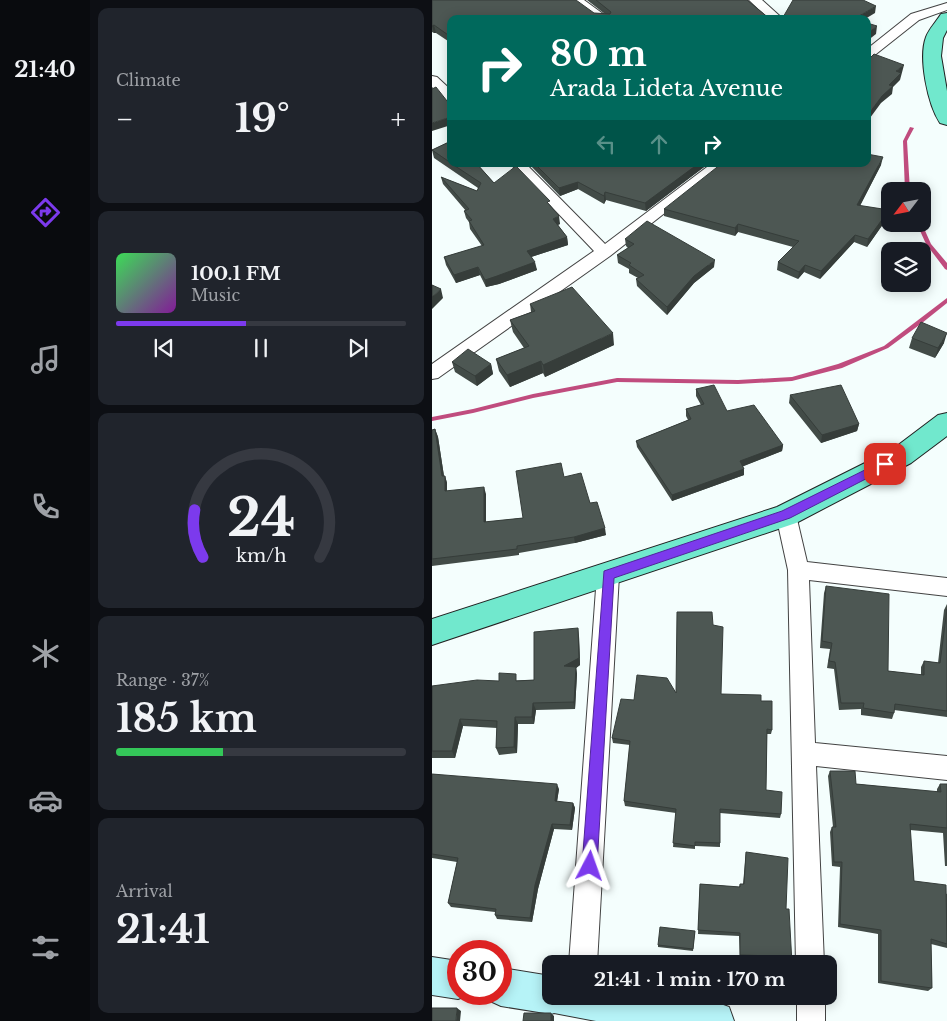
<!DOCTYPE html>
<meta charset="utf-8">
<style>
body{margin:0;font-family:"Libre Baskerville",serif;background:#20242c;color:#f1f3f6;height:100vh;display:flex;flex-direction:column;font-size:19px;white-space:nowrap}
*{box-sizing:border-box;margin:0}
p{font-size:16px;color:#9ea1a6}
.icon{flex:none;width:28px;height:28px;fill:none;stroke:currentColor;stroke-width:2;stroke-linecap:round;stroke-linejoin:round}
.map{position:relative;flex:1;overflow:hidden}
.sheet{display:flex;flex-direction:column;gap:8px;padding:8px;background:#0d0f14;width:342px}
.sheet>*{flex:none}
.top-card{position:absolute;left:15px;top:15px;width:424px;height:152px;border-radius:10px;box-shadow:0 2px 12px #0003;background:#00695c;color:#fff;overflow:hidden}
.needle{width:32px;rotate:238deg}
.controls{position:absolute;left:449px;top:182px;display:grid;gap:10px}
.controls a{display:grid;place-items:center;width:50px;height:50px;border-radius:10px;background:#171b24;box-shadow:0 2px 12px #0003;font-size:25px}
.speed{position:absolute;left:15px;top:940px;display:flex;gap:10px;font-size:25px;font-weight:700;text-align:center}
.speed>*{display:grid;place-content:center;width:65px;height:65px;border-radius:50%;background:#171b24;box-shadow:0 2px 12px #0003;line-height:1}
.speed .limit{border:8px solid #d22;background:#fff;color:#111}
.pin{position:absolute;display:grid;place-items:center;width:42px;height:42px;color:#fff;margin:-21px;border-radius:10px;box-shadow:0 2px 8px #0006}
.me{position:absolute;width:55px;margin:-28px;rotate:4deg;stroke-linejoin:round;filter:drop-shadow(0 0 4px #0008)}
.turn{display:flex;align-items:center;gap:18px;height:105px;padding:0 20px;font-size:22px}
.turn .icon{width:65px;height:65px;stroke-width:2.5}
.turn b{display:block;font-size:35px;line-height:42px}
.lanes{display:flex;align-items:center;height:48px;padding:0 20px;background:#0003;justify-content:center;gap:25px;direction:ltr}
.lanes .off{opacity:.35}
.big{font-size:38px;font-weight:700;line-height:1.1}
.sheet .tile{flex:1;display:flex;flex-direction:column;justify-content:center;gap:8px;min-width:0;padding:0 18px;border-radius:10px;background:#20242c}
.sheet .dial{align-items:center;gap:0}
.dial svg{height:130px;overflow:visible;fill:none;stroke:#363941;stroke-width:7;stroke-linecap:round;text-anchor:middle}
.dial text{fill:#f1f3f6;stroke:none}
.song{display:flex;align-items:center;gap:15px}
.cover{width:60px;height:60px;border-radius:8px;background:linear-gradient(135deg,hsl(130 70% 55%),hsl(290 70% 35%))}
.played{height:5px;border-radius:2px;background:linear-gradient(90deg,#7c3aed 45%,#363941 45%)}
.keys{display:flex;justify-content:space-around;direction:ltr}
.heat{display:flex;justify-content:space-between;align-items:center;font-size:28px;direction:ltr}
.charge{height:8px;border-radius:4px;background:linear-gradient(90deg,#34c759 37%,#363941 0)}
.trip{position:absolute;left:110px;top:955px;width:295px;height:50px;border-radius:10px;background:#171b24;box-shadow:0 2px 12px #0003;font-weight:700;line-height:50px;text-align:center}
main{display:flex;flex:1;min-height:0}
.tabs{display:flex;flex-direction:column;width:90px;justify-content:space-around;align-items:center;background:#090b0e;color:#9ea1a6}
.tabs .icon{width:35px;height:35px}
.tabs .current{color:#7c3aed}
.tabs b{font-size:22px;color:#f1f3f6}
.map>svg:first-child{display:block}
</style>
<main>
<nav class="tabs">
<b>21:40</b>
<svg class="icon current" aria-label="directions" viewBox="0 0 24 24"><path d="M12 3l9 9-9 9-9-9zM9 14v-3h6M13 9l2 2-2 2"/></svg>
<svg class="icon" aria-label="music" viewBox="0 0 24 24"><path d="M9 18V5l10-2v13"/><circle cx="6" cy="18" r="3"/><circle cx="16" cy="16" r="3"/></svg>
<svg class="icon" aria-label="phone" viewBox="0 0 24 24"><path d="M5 4h4l2 5-3 2q2 4 5 5l2-3 5 2v4C11 20 4 13 5 4z"/></svg>
<svg class="icon" aria-label="climate" viewBox="0 0 24 24"><path d="M12 3v18M4 7l16 10M4 17L20 7"/></svg>
<svg class="icon" aria-label="car" viewBox="0 0 24 24"><path d="M5 17H2v-5l4-1 3-4h7l3 4 3 1v5h-3M9 17h6M6 11h13"/><circle cx="7" cy="17" r="2"/><circle cx="17" cy="17" r="2"/></svg>
<svg class="icon" aria-label="filters" viewBox="0 0 24 24"><path d="M4 7h16M4 17h16"/><circle cx="9" cy="7" r="2"/><circle cx="15" cy="17" r="2"/></svg>
</nav>
<section class="sheet">
<div class="tile"><p>Climate</p>
<div class="heat"><a>−</a><b class="big">19°</b><a>+</a></div>
</div>
<div class="tile">
<div class="song"><i class="cover"></i><div><b>100.1 FM</b><p>Music</p></div></div>
<div class="played"></div>
<div class="keys"><svg class="icon" aria-label="previous" viewBox="0 0 24 24"><path d="M18 5L8 12l10 7zM5 5v14"/></svg><svg class="icon" aria-label="pause" viewBox="0 0 24 24"><path d="M8 5v14M16 5v14"/></svg><svg class="icon" aria-label="next" viewBox="0 0 24 24"><path d="M6 5l10 7-10 7zM19 5v14"/></svg></div>
</div>
<div class="tile dial"><svg viewBox="0 0 100 80">
<path d="M14 69A42 42 0 1 1 86 69"/>
<path d="M14 69A42 42 0 0 1 9 40" stroke="#7c3aed"/>
<text x="50" y="56" font-size="32" font-weight="700">24</text>
<text x="50" y="72" font-size="11">km/h</text>
</svg></div>
<div class="tile"><p>Range · 37%</p><b class="big">185 km</b><div class="charge"></div></div>
<div class="tile"><p>Arrival</p><b class="big">21:41</b></div>
</section>
<div class="map">
<svg width="515" height="1021" viewBox="0 0 515 1021">
<rect width="100%" height="100%" fill="#f4fefd"/>
<g fill="none" stroke-linecap="round" stroke-linejoin="round">
<path fill="#c04c7e" fill-rule="evenodd" d="M478 127 482 128 475 141 478 191H473L471 141Z
M485 224H490L499 244 515 263V270L513 269 494 244Z
M515 298V303L490 323 456 348 410 368 360 381 306 384 185 382 101 398 41 413 0 421V417L41 409 101 394 185 378 306 380 360 377 406 364 452 346Z"/>
<defs>
<path id="minor" d="M138 0H152L178 19H164Z
M317 0H330L351 19H337Z
M515 3V10L487 20 439 58 435 59V49L479 14Z
M0 76 5 77 19 90V101L14 100 0 87Z
M79 164H94L173 244 279 164H295L178 256 6 378 0 379V364L162 251Z
M354 507 361 509 364 515 375 562 515 578V596L377 580 383 743 515 756V780L384 766 392 964H364L356 570 344 515 347 509Z
M176 566 183 569 187 575 165 964H137L165 575 169 569Z
M365 996H393V1021H365Z"/>
<path id="secondary" d="M0 957 26 961V994H39L26 999 0 995Z
M69 968 119 976V996H249L283 1002 297 1007 302 1021H164L122 1013 119 1014 69 1006 56 1000 53 994H69Z"/>
<path id="trunk" d="M515 13V30L511 38 509 56 515 91V125L508 123C496 105 486 58 494 37 497 29 504 22 509 14Z
M515 413V436L479 463 364 523 0 645V619L345 507 461 449 506 415Z"/>
</defs>
<use href="#minor" stroke="#434343" stroke-width="2"/>
<use href="#secondary" stroke="#323232" stroke-width="2"/>
<use href="#trunk" stroke="#212121" stroke-width="2"/>
<use href="#minor" fill="#fff" fill-rule="evenodd"/>
<use href="#secondary" fill="#b6f3f7" fill-rule="evenodd"/>
<use href="#trunk" fill="#71e8cd" fill-rule="evenodd"/>
</g>
<path fill="#424b47" d="M0 0 173 14 155 0H315L338 19H19V43L4 33H2L0 32Z
M19 141V164H45L62 183 118 205 128 224 126 225 135 237 136 245 99 257 105 270 67 284 54 287 48 275 24 283 14 265 12 257 50 246 38 229 37 222 34 218 32 211H34L11 184 9 177 45 191 46 188 2 158 0 150Z
M97 164H276L214 211 174 200 172 204 146 189 128 196Z
M449 165 428 206 457 210 456 217 435 247 422 242 388 279 372 272 366 279 345 270 346 262 361 247 306 232 303 236 232 216V209Z
M193 239 282 267 262 283 235 315 205 286 204 279 206 278 197 273V269L186 263 185 255 196 248 194 246Z
M98 304 182 345 113 377 111 373 78 387 67 371 64 359 92 348 81 332 78 320 99 312Z
M480 338 512 343 503 358 477 348Z
M20 362 59 364 61 374 45 386 23 372Z
M264 389 295 411 351 445 350 451 311 466 312 475 240 501 205 447 204 441 256 420 254 416V409L269 405 264 396Z
M358 395 427 424 425 431 389 443 357 403Z
M3 429 6 437 12 476H13L15 483V491L54 494V522L91 518 132 477 158 503 174 535 143 543 87 553V555L0 566V430Z
M394 586 456 671 489 675V667L492 661 506 663 512 610 515 604V717L462 710V713L460 719 429 715V709L407 710 402 669 395 668 398 649 388 648 392 593Z
M281 625 289 694 329 701 340 730 339 734H335L334 790 349 814 348 818 288 813V847L263 846V849L241 847 244 813 193 806 192 801 198 745 181 743 180 738 202 700 244 693Z
M147 636 148 665 144 668 145 674 143 709 104 710 102 724H86L85 753 67 755 64 748 65 728 31 726 23 758H0V686L67 681 102 680Z
M398 771 424 784 505 792V789L508 784H515V866H513L511 833 478 830 482 881 515 894V948L499 944 500 988 496 991 446 983V934L406 927 408 867 400 866 398 832 400 827H401L396 776Z
M0 774 127 789 125 802 141 803 143 808 140 830 122 829 106 889 100 922 65 919 63 915V912L19 907 16 903 25 862 0 858Z
M314 852 354 909 360 964H341L340 959 308 958 307 936 266 934 268 884 307 887 308 884H311Z
M263 931 261 951 226 947V945Z"/>
<path fill="#363d3a" d="M444 6 443 13 433 19H422Z
M2 25 4 33H2L0 26Z
M445 26 444 34 435 41V34Z
M472 65 468 80 461 87 460 94 449 103 435 122V116L457 85 464 71Z
M19 117V125L0 131V123Z
M451 157 449 165 424 213 425 205Z
M266 164H276L214 211 213 203Z
M146 182V189L128 196 127 188Z
M173 192 174 200 172 204V196Z
M457 210 456 217 435 247 436 239Z
M127 216 128 224 122 226 121 219Z
M306 224V232L303 236V228Z
M423 235 422 242 388 279 389 271Z
M135 237 136 245 96 258 95 251Z
M283 260 282 267 262 283 235 315V307L262 276Z
M103 262 105 270 67 284 54 287 53 280Z
M373 265 372 272 366 279 367 272Z
M46 267 48 275 24 283 22 275Z
M9 289 11 298 0 309V297Z
M181 333 182 345 113 377 111 365Z
M515 333 512 343 503 358 506 348Z
M109 361 111 373 78 387 75 375Z
M59 364 61 374 45 386 43 376Z
M427 424 425 431 389 443 390 435Z
M3 429 6 437 13 483V476L15 483V498L13 491Z
M351 445 350 451 307 468 308 461Z
M312 469V475L240 501V495Z
M52 487 54 494V529L52 522Z
M173 528 174 535 143 543 142 537Z
M146 628 147 636 148 665 144 668 145 674 143 709 132 666Z
M101 703 104 710 102 724 100 717Z
M83 717 86 724 85 753 82 747Z
M28 719 31 726 23 758 20 751Z
M125 784 127 789 124 807 123 801Z
M141 803 143 808 140 830 138 825Z
M120 824 122 829 106 889 100 922 98 918 103 885Z
M25 1008 29 1011 28 1021H24Z
M119 1013 122 1016V1021H119Z"/>
<path fill="#4d5753" stroke="#363d3a" d="M0 0H144L162 13 178 14 179 12 164 0H315L338 19H19V37L2 25 0 26Z
M361 0H431L444 6 422 19H350Z
M435 23 445 26 435 34Z
M442 54 472 65 464 71 469 73 457 85 461 86 450 96 435 116V61Z
M4 87 19 106V117L0 123V89Z
M19 141V163L0 150Z
M435 154 451 157 425 205 457 210 436 239 423 235 389 271 373 265 367 272 346 262 367 241 306 224 303 228 232 209 289 164H435Z
M20 164H45L62 183 84 166 118 201 115 202 127 216 121 219 135 237 95 251 103 262 65 276 53 280 46 267 22 275 12 257 52 245 37 221 40 220 32 211 37 209 9 177 45 191 49 183Z
M103 164H266L213 203 173 192 172 196 146 182 127 188Z
M215 221 283 260 262 276 235 307 204 279 212 275 197 265 199 263 185 255 202 244 193 239Z
M0 285 9 289 0 297Z
M140 287 181 333 111 365 109 361 75 375 64 359 97 346 78 320 103 311 98 304Z
M489 322 515 333 506 348 480 338Z
M36 349 59 364 43 376 20 362Z
M282 385 295 411 322 405 351 445 308 461 312 469 240 495 204 441 259 419 254 409 272 404 264 389Z
M409 385 427 424 390 435 358 395Z
M3 429 10 476H13V491L52 487V522L91 518 84 471 129 463 132 477 149 473 158 503 165 502 173 528 142 537 85 546V549L0 559V430Z
M394 586 457 594 456 671 492 675V661L508 663 515 609V711L463 704 462 713 431 708 432 703H409L403 662 397 661 400 643 390 641Z
M245 612H280L281 625 291 627 289 694 329 695V701H340V730L335 729 334 790 350 792 349 814 288 809V843L263 842V846L241 843 244 809 192 801 198 741 180 738 189 699 202 700 205 675 235 678 244 693Z
M146 628 147 658 132 666 144 667 142 702 101 703 100 717H83L82 747 64 748 65 721 28 719 20 751H0V686L45 680 67 681V673L84 674V681L102 680V632Z
M398 771H423L424 784 509 792 508 784H515V828L478 824 482 881 514 885 515 944 499 939 500 988 449 981V930L408 924 410 862H402L400 827H404Z
M0 774 125 784 123 801 141 803 138 825 120 824 103 885 98 918 63 915 64 909 16 903 26 858 0 854Z
M314 852 356 858 354 909H357L360 964H342V956L308 955V933L266 930 268 884 308 887V884H312Z
M228 927 263 931 261 949 226 945Z
M0 1008H25L24 1021H0Z
M92 1013H119V1021H91Z"/>
<path fill="#7c3aed" stroke="#51269a" d="M453 460 459 464 457 467 358 518 182 578 165 866 163 872 158 874 152 872 150 866 172 571 350 511Z"/>
</svg>
<div class="controls">
<a><svg class="needle" viewBox="-14 -14 28 28"><path d="M0-13l5 13h-10z" fill="#e53935"/><path d="M0 13l5-13h-10z" fill="#9ea1a6"/></svg></a>
<a><svg class="icon" aria-label="layers" viewBox="0 0 24 24"><path d="M12 4l9 5-9 5-9-5zM3 14l9 5 9-5"/></svg></a>
</div>
<div class="speed"><div class="limit">30</div></div>
<div class="pin" style="left:453px;top:464px;background:#d93025"><svg class="icon" aria-label="arrive" viewBox="0 0 24 24"><path d="M6 21V4h12l-3 4 3 4H6"/></svg></div>
<svg class="me" style="left:158px;top:866px" viewBox="-20 -20 40 40"><path d="M0-17L14 15 0 8-14 15z" fill="#7c3aed" stroke="#fff" stroke-width="4"/></svg>
<div class="trip">21:41 · 1 min · 170 m</div>
<div class="top-card">
<div class="turn"><svg class="icon" aria-label="right" viewBox="0 0 24 24"><path d="M7 20v-9h11M14 6l5 5-5 5"/></svg><div><b>80 m</b>Arada Lideta Avenue</div></div>
<div class="lanes"><svg class="icon off" aria-label="left" viewBox="0 0 24 24"><path d="M17 20v-9H6M10 6l-5 5 5 5"/></svg><svg class="icon off" aria-label="ahead" viewBox="0 0 24 24"><path d="M12 20V5M6 11l6-6 6 6"/></svg><svg class="icon" aria-label="right" viewBox="0 0 24 24"><path d="M7 20v-9h11M14 6l5 5-5 5"/></svg></div>
</div>
</div>
</main>
